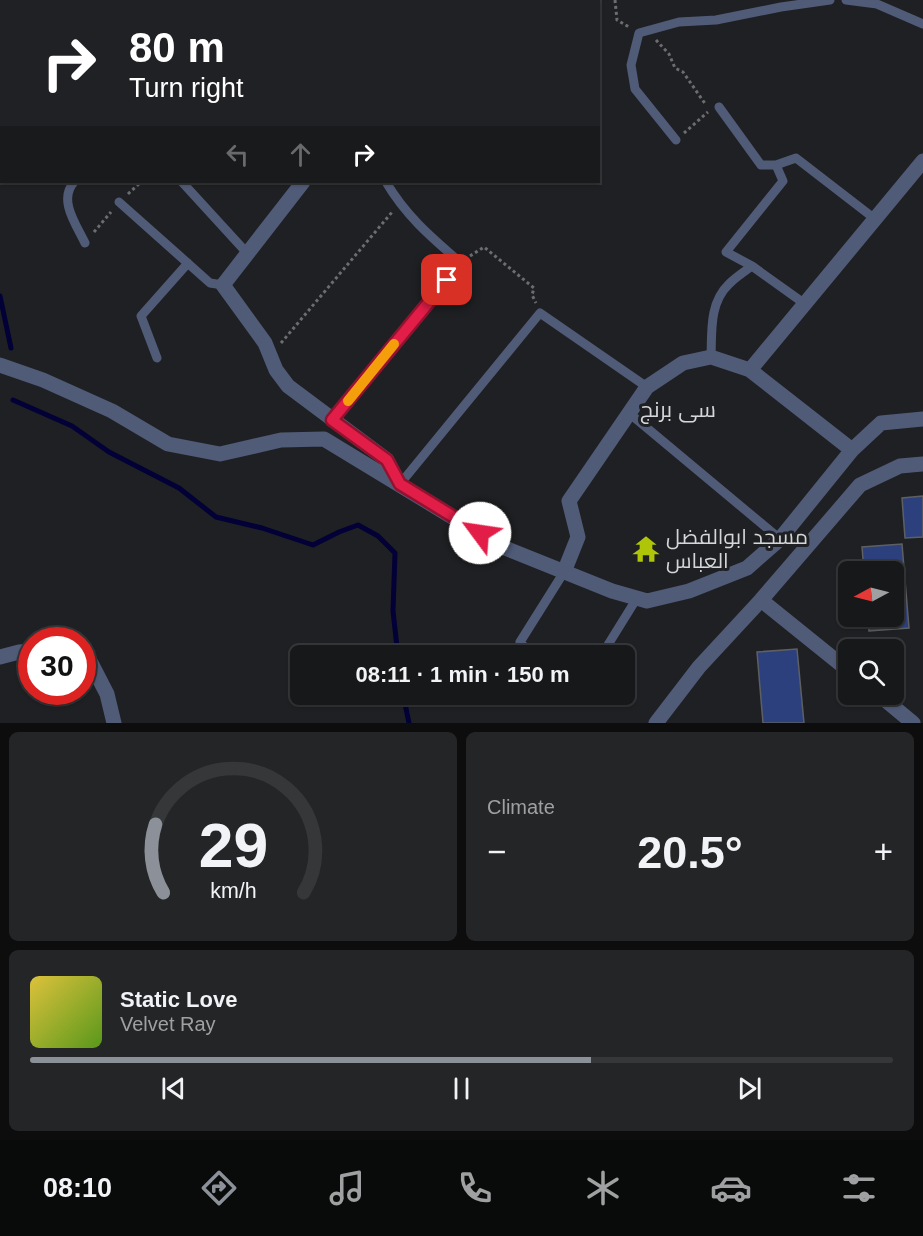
<!DOCTYPE html>
<meta charset="utf-8">
<style>
body{margin:0;font-family:Arial,Cairo,sans-serif;background:#242527;color:#f1f3f6;height:100vh;display:flex;flex-direction:column;font-size:22px;white-space:nowrap}
*{box-sizing:border-box;margin:0}
p{font-size:20px;color:#9ea0a2}
.icon{flex:none;width:33px;height:33px;fill:none;stroke:currentColor;stroke-width:2;stroke-linecap:round;stroke-linejoin:round}
.map{position:relative;height:723px;overflow:hidden}
.drawer{display:flex;flex-direction:column;gap:9px;padding:9px;background:#0d0d0e;flex:1}
.drawer>*{flex:none}
.hud{position:absolute;left:0px;top:0px;width:600px;height:183px;box-shadow:0 2px 4px #0004,0 0 0 2px #363739;background:#202124;color:#fff;overflow:hidden}
.needle{width:39px;rotate:263deg}
.controls{position:absolute;left:838px;top:561px;display:grid;gap:12px}
.controls a{display:grid;place-items:center;width:66px;height:66px;border-radius:9px;background:#17181a;box-shadow:0 2px 4px #0004,0 0 0 2px #363739;font-size:30px}
.speed{position:absolute;left:18px;top:627px;display:flex;gap:12px;font-size:30px;font-weight:700;text-align:center}
.speed>*{display:grid;place-content:center;width:78px;height:78px;border-radius:50%;background:#17181a;box-shadow:0 2px 4px #0004,0 0 0 2px #363739;line-height:1}
.speed .limit{border:9px solid #d22;background:#fff;color:#111}
.pin{position:absolute;display:grid;place-items:center;width:51px;height:51px;color:#fff;margin:-26px;border-radius:12px;box-shadow:0 3px 9px #0006}
.me{position:absolute;width:66px;margin:-33px;rotate:301deg;stroke-linejoin:round;filter:drop-shadow(0 0 4px #0008)}
.turn{display:flex;align-items:center;gap:21px;height:126px;padding:0 30px;font-size:27px}
.turn .icon{width:78px;height:78px;stroke-width:2.5}
.turn b{display:block;font-size:42px;line-height:51px}
.lanes{display:flex;align-items:center;height:57px;padding:0 30px;background:#0003;justify-content:center;gap:30px;direction:ltr}
.lanes .off{opacity:.35}
.big{font-size:45px;font-weight:700;line-height:1.1}
.drawer .tile{flex:1;display:flex;flex-direction:column;justify-content:center;gap:9px;min-width:0;padding:0 21px;border-radius:9px;background:#242527}
.drawer .dial{align-items:center;gap:0}
.dial svg{height:156px;overflow:visible;fill:none;stroke:#363739;stroke-width:7;stroke-linecap:round;text-anchor:middle}
.dial text{fill:#f1f3f6;stroke:none}
.song{display:flex;align-items:center;gap:18px}
.cover{width:72px;height:72px;border-radius:9px;background:linear-gradient(135deg,hsl(50 70% 55%),hsl(90 70% 35%))}
.played{height:6px;border-radius:3px;background:linear-gradient(90deg,#8c9099 65%,#363739 65%)}
.keys{display:flex;justify-content:space-around;direction:ltr}
.heat{display:flex;justify-content:space-between;align-items:center;font-size:33px;direction:ltr}
.drawer .tiles{flex:1;display:grid;gap:9px;grid-template-columns:1fr 1fr}
.tile:last-child{grid-column:span 2}
.trip{position:absolute;left:290px;top:645px;width:345px;height:60px;border-radius:9px;background:#17181a;box-shadow:0 2px 4px #0004,0 0 0 2px #363739;font-weight:700;line-height:60px;text-align:center}
.tabs{display:flex;height:96px;justify-content:space-around;align-items:center;background:#090a0a;color:#9ea0a2}
.tabs .icon{width:42px;height:42px}
.tabs .current{color:#8c9099}
.tabs b{font-size:27px;color:#f1f3f6}
.map>svg:first-child{display:block}
</style>
<div class="map">
<svg width="923" height="723" viewBox="0 0 923 723">
<rect width="100%" height="100%" fill="#1f2023"/>
<g fill="none" stroke-linecap="round" stroke-linejoin="round">
<path stroke="#020036" stroke-width="5" d="M0 296 11 348
M13 400 72 426 109 452 179 488 216 517 262 528 313 545 339 532 358 525 378 536 395 553 393 611 398 656
M403 694 409 723"/>
</g>
<path fill="#2c407e" stroke="#5e5f62" stroke-width="1.5" d="M923 496V537L905 538 902 498Z
M902 544 909 628 869 631 868 616H894V572H864L862 547Z
M797 649 804 723H763L757 652Z"/>
<g fill="none" stroke-linecap="round" stroke-linejoin="round">
<path stroke="#6c6d6f" stroke-width="3" stroke-dasharray="3 3" stroke-linecap="butt" d="M267 0 268 2
M615 0 617 20 629 27
M656 40 669 54 675 68 683 72 706 105
M684 133 708 112
M128 194 141 182
M94 232 111 212
M470 256 484 247 534 288 532 295 536 303
M281 343 393 211"/>
<path stroke="#505b78" stroke-width="9" d="M846 0 877 4 923 24
M35 2 36 0
M237 2 239 0
M719 107 761 165H776L796 158 875 219
M676 140 635 89 631 65 639 33 679 22 716 20 781 7 830 0
M776 165 783 181 726 252 752 266 805 304
M74 182C58 200 76 224 85 243
M182 182 247 253
M119 202 210 283 223 285
M711 357C712 332 709 303 729 284 736 277 744 272 752 266
M157 358 141 316 188 263
M629 413 780 539
M332 420 461 263C431 237 406 216 386 182
M400 484 540 313 647 387
M533 656 520 642 564 572
M601 656 637 598"/>
<path stroke="#505b78" stroke-width="15" d="M407 2V0
M303 182 223 285 265 343 276 370 288 386 387 460 398 482
M0 365 43 380 112 411 168 444 220 454 281 440 324 439 500 546 612 591 647 601 689 591 747 568 780 539 852 450 881 423 923 419
M750 370 923 161
M564 572 578 537 569 501 647 387 683 363 711 357 750 370 852 450
M761 600 849 671
M0 657 19 652 32 651
M82 660 91 663 107 694 114 723
M878 694 913 723
M656 723 699 667 761 600 860 485 900 466 923 464"/>
</g>
<g fill="none" stroke-linecap="round" stroke-linejoin="round">
<defs>
<path id="route" d="M447 280 332 420 387 460 400 484 480 533"/>
</defs>
<use href="#route" stroke="#92132f" stroke-width="15"/>
<use href="#route" stroke="#e11d48" stroke-width="10"/>
<path stroke="#f59e0b" stroke-width="10" d="M348 401 394 344"/>
</g>
<defs>
<symbol id="temple-bare" viewBox="-9 -9 18 18"><path d="M0-6L5-2H3V0L6.5 2.5H4V6H1.5V3h-3V6H-4V2.5H-6.5L-3 0V-2H-5Z" fill="#afc507" stroke="#1f2023" stroke-width="2.5" paint-order="stroke"/></symbol>
</defs>
<g fill-rule="evenodd">
<use href="#temple-bare" x="627" y="530" width="38" height="38"/>
</g>
<g text-anchor="middle" stroke-width="6" stroke-linejoin="round" paint-order="stroke">
<g font-size="21" fill="#d5d6d8" stroke="#1f2023" text-anchor="start">
<text x="666" y="544">مسجد ابوالفضل<tspan x="666" dy="24">العباس</tspan></text>
</g>
<g font-size="22" fill="#d5d7db" stroke="#1f2023">
<text x="678" y="417">سی برنج</text>
</g>
</g>
</svg>
<div class="controls">
<a><svg class="needle" viewBox="-14 -14 28 28"><path d="M0-13l5 13h-10z" fill="#e53935"/><path d="M0 13l5-13h-10z" fill="#9ea0a2"/></svg></a>
<a><svg class="icon" aria-label="search" viewBox="0 0 24 24"><circle cx="10" cy="10" r="6"/><path d="M15 15l6 6"/></svg></a>
</div>
<div class="speed"><div class="limit">30</div></div>
<div class="pin" style="left:447px;top:280px;background:#d93025"><svg class="icon" aria-label="arrive" viewBox="0 0 24 24"><path d="M6 21V4h12l-3 4 3 4H6"/></svg></div>
<svg class="me" style="left:480px;top:533px" viewBox="-20 -20 40 40"><circle r="19" fill="#fff"/><path d="M0-13L10 11 0 6-10 11z" fill="#e11d48"/></svg>
<div class="trip">08:11 · 1 min · 150 m</div>
<div class="hud">
<div class="turn"><svg class="icon" aria-label="right" viewBox="0 0 24 24"><path d="M7 20v-9h11M14 6l5 5-5 5"/></svg><div><b>80 m</b>Turn right</div></div>
<div class="lanes"><svg class="icon off" aria-label="left" viewBox="0 0 24 24"><path d="M17 20v-9H6M10 6l-5 5 5 5"/></svg><svg class="icon off" aria-label="ahead" viewBox="0 0 24 24"><path d="M12 20V5M6 11l6-6 6 6"/></svg><svg class="icon" aria-label="right" viewBox="0 0 24 24"><path d="M7 20v-9h11M14 6l5 5-5 5"/></svg></div>
</div>
</div>
<section class="drawer">
<div class="tiles">
<div class="tile dial"><svg viewBox="0 0 100 80">
<path d="M14 69A42 42 0 1 1 86 69"/>
<path d="M14 69A42 42 0 0 1 10 34" stroke="#8c9099"/>
<text x="50" y="56" font-size="32" font-weight="700">29</text>
<text x="50" y="72" font-size="11">km/h</text>
</svg></div>
<div class="tile"><p>Climate</p>
<div class="heat"><a>−</a><b class="big">20.5°</b><a>+</a></div>
</div>
<div class="tile">
<div class="song"><i class="cover"></i><div><b>Static Love</b><p>Velvet Ray</p></div></div>
<div class="played"></div>
<div class="keys"><svg class="icon" aria-label="previous" viewBox="0 0 24 24"><path d="M18 5L8 12l10 7zM5 5v14"/></svg><svg class="icon" aria-label="pause" viewBox="0 0 24 24"><path d="M8 5v14M16 5v14"/></svg><svg class="icon" aria-label="next" viewBox="0 0 24 24"><path d="M6 5l10 7-10 7zM19 5v14"/></svg></div>
</div>
</div>
</section>
<nav class="tabs">
<b>08:10</b>
<svg class="icon current" aria-label="directions" viewBox="0 0 24 24"><path d="M12 3l9 9-9 9-9-9zM9 14v-3h6M13 9l2 2-2 2"/></svg>
<svg class="icon" aria-label="music" viewBox="0 0 24 24"><path d="M9 18V5l10-2v13"/><circle cx="6" cy="18" r="3"/><circle cx="16" cy="16" r="3"/></svg>
<svg class="icon" aria-label="phone" viewBox="0 0 24 24"><path d="M5 4h4l2 5-3 2q2 4 5 5l2-3 5 2v4C11 20 4 13 5 4z"/></svg>
<svg class="icon" aria-label="climate" viewBox="0 0 24 24"><path d="M12 3v18M4 7l16 10M4 17L20 7"/></svg>
<svg class="icon" aria-label="car" viewBox="0 0 24 24"><path d="M5 17H2v-5l4-1 3-4h7l3 4 3 1v5h-3M9 17h6M6 11h13"/><circle cx="7" cy="17" r="2"/><circle cx="17" cy="17" r="2"/></svg>
<svg class="icon" aria-label="filters" viewBox="0 0 24 24"><path d="M4 7h16M4 17h16"/><circle cx="9" cy="7" r="2"/><circle cx="15" cy="17" r="2"/></svg>
</nav>
